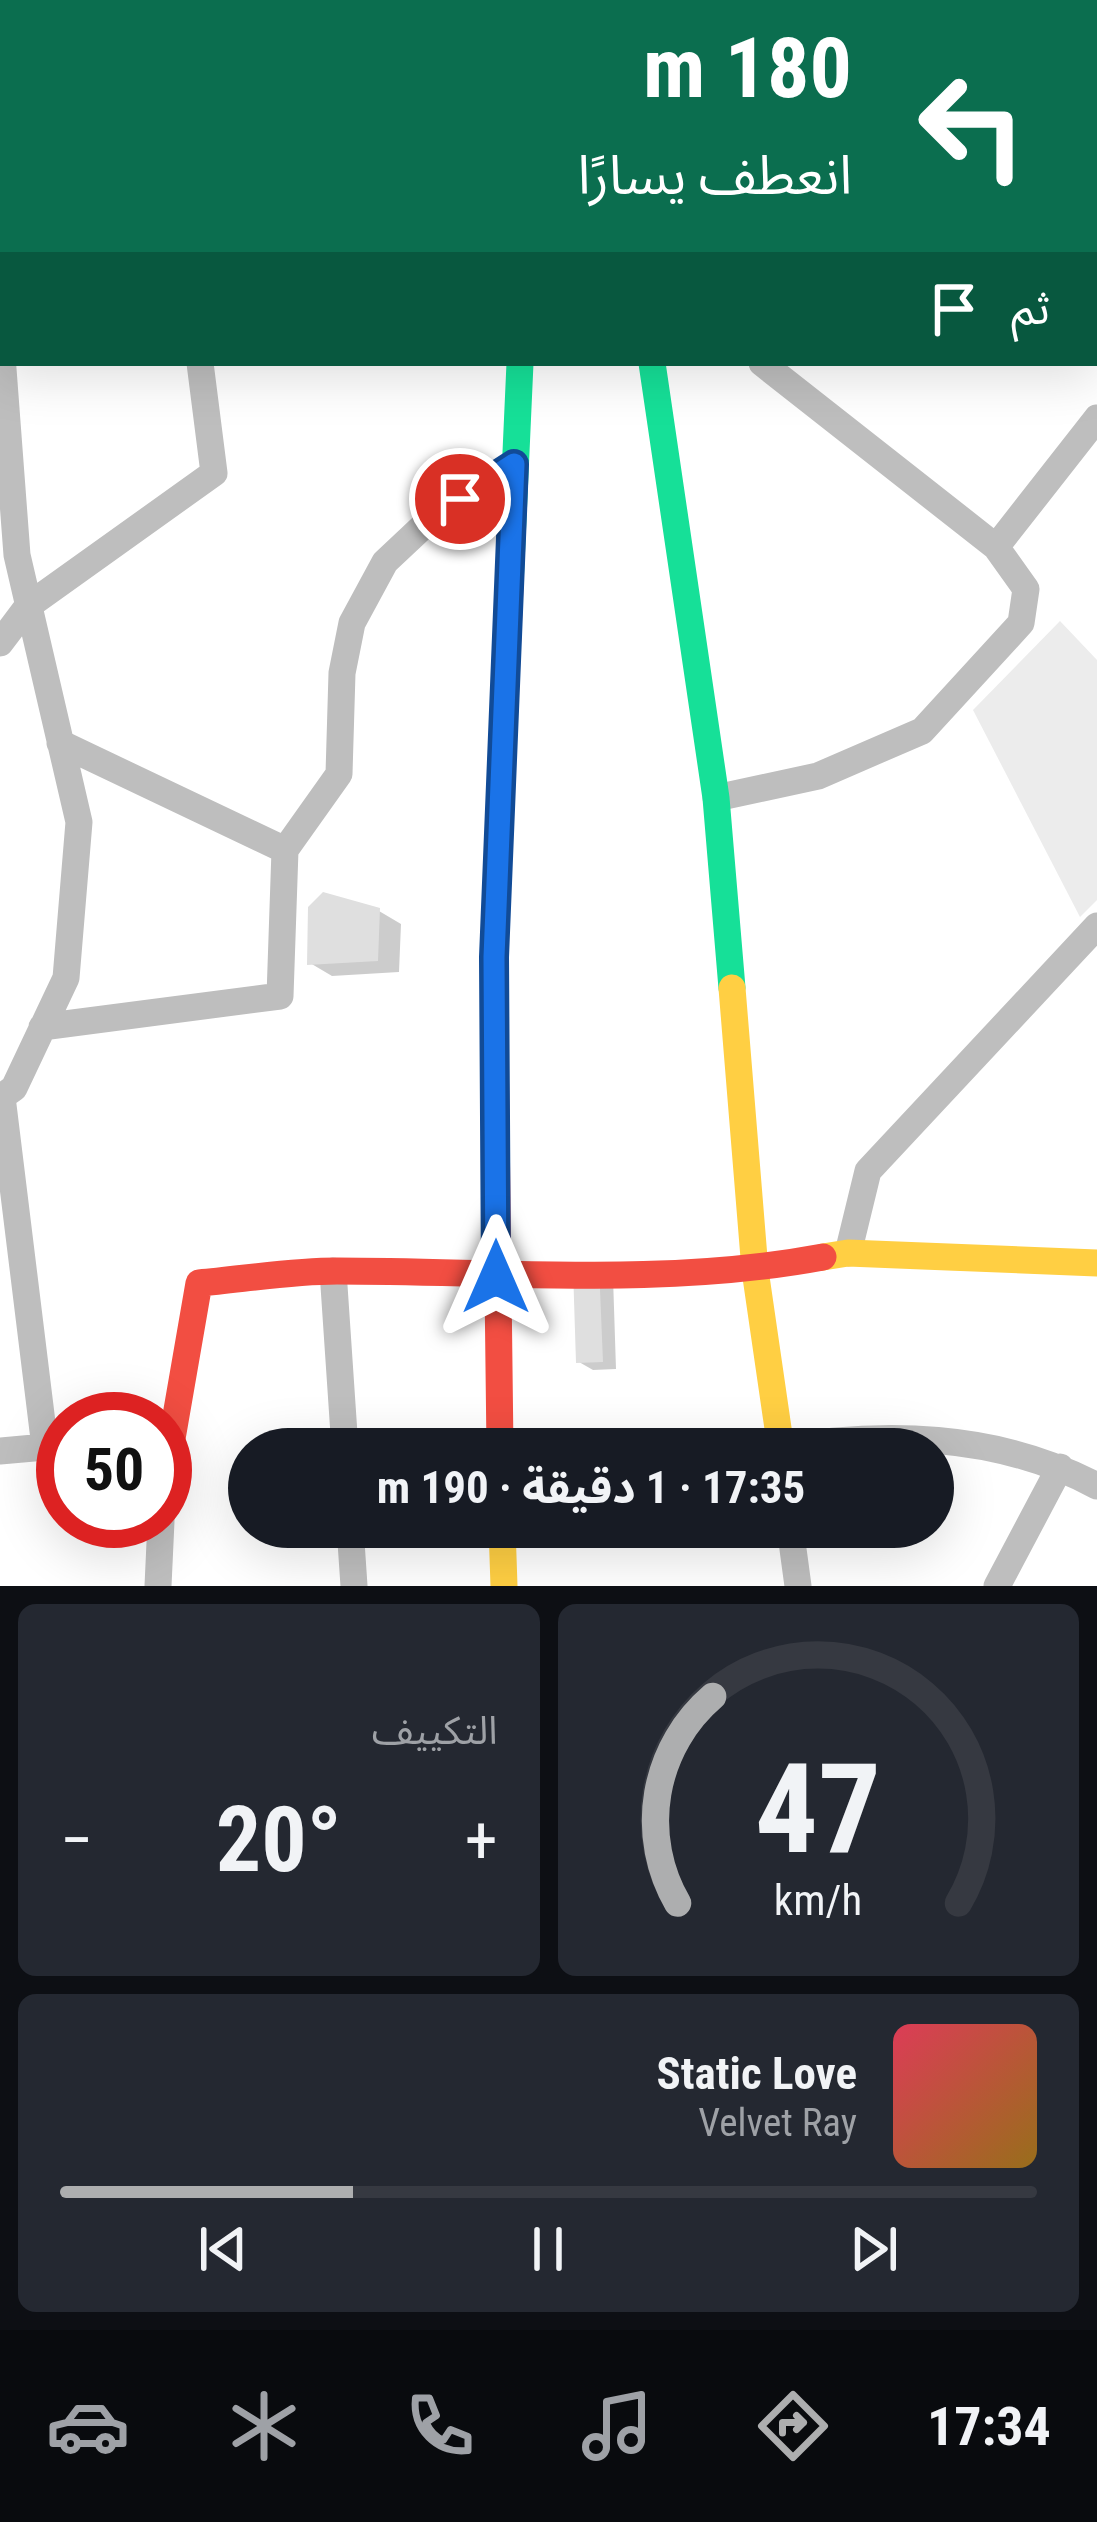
<!DOCTYPE html>
<html lang="ar">
<meta charset="utf-8">
<style>
body{margin:0;font-family:"Roboto Condensed","Noto Sans Arabic",sans-serif;background:#242831;color:#f1f3f6;direction:rtl;height:100vh;display:flex;flex-direction:column;font-size:45px;white-space:nowrap}
*{box-sizing:border-box;margin:0}
p{font-size:39px;color:#9ea1a6}
.icon{flex:none;width:66px;height:66px;fill:none;stroke:currentColor;stroke-width:2;stroke-linecap:round;stroke-linejoin:round}
.map{position:relative;height:1586px;overflow:hidden;direction:ltr}
.panel{display:flex;flex-direction:column;gap:18px;padding:18px;background:#0d0f14;flex:1}
.panel>*{flex:none}
.hud{position:absolute;left:0px;top:0px;width:1098px;height:366px;box-shadow:0 12px 48px #0002;direction:rtl;background:#0b6e4f;color:#fff;overflow:hidden}
.speed{position:absolute;left:36px;top:1392px;display:flex;gap:24px;font-size:60px;font-weight:700;text-align:center}
.speed>*{display:grid;place-content:center;width:156px;height:156px;border-radius:50%;background:#171b24;box-shadow:0 12px 48px #0002;line-height:1}
.speed .limit{border:18px solid #d22;background:#fff;color:#111}
.pin{position:absolute;display:grid;place-items:center;width:102px;height:102px;color:#fff;margin:-51px;border:6px solid #fff;border-radius:50%;box-shadow:0 3px 12px #0007}
.me{position:absolute;width:132px;margin:-66px;rotate:0deg;stroke-linejoin:round;filter:drop-shadow(0 0 9px #0008)}
.turn{display:flex;align-items:center;gap:42px;height:252px;padding:0 48px;font-size:54px}
.turn .icon{width:156px;height:156px;stroke-width:2.5}
.turn b{display:block;font-size:84px;line-height:102px}
.then{display:flex;align-items:center;height:114px;padding:0 48px;background:#0003;gap:24px;font-size:45px}
.big{font-size:90px;font-weight:700;line-height:1.1}
.panel .card{flex:1;display:flex;flex-direction:column;justify-content:center;gap:18px;min-width:0;padding:0 42px;border-radius:18px;background:#242831}
.panel .dial{align-items:center;gap:0}
.dial svg{height:312px;overflow:visible;fill:none;stroke:#363941;stroke-width:7;stroke-linecap:round;text-anchor:middle}
.dial text{fill:#f1f3f6;stroke:none}
.song{display:flex;align-items:center;gap:36px}
.cover{width:144px;height:144px;border-radius:18px;background:linear-gradient(135deg,hsl(350 70% 55%),hsl(40 70% 35%))}
.played{height:12px;border-radius:6px;background:linear-gradient(90deg,#adaeaf 30%,#363941 30%)}
.keys{display:flex;justify-content:space-around;direction:ltr}
.heat{display:flex;justify-content:space-between;align-items:center;font-size:66px;direction:ltr}
.panel .tiles{flex:1;display:grid;gap:18px;grid-template-columns:1fr 1fr}
.card:last-child{grid-column:span 2}
.trip{position:absolute;left:228px;top:1428px;width:726px;height:120px;border-radius:60px;background:#171b24;box-shadow:0 12px 48px #0002;font-weight:700;line-height:120px;text-align:center;direction:rtl}
.dock{display:flex;height:192px;justify-content:space-around;align-items:center;background:#090b0e;color:#9ea1a6}
.dock .icon{width:84px;height:84px}
.dock .on{color:#adaeaf}
.dock b{font-size:54px;color:#f1f3f6}
.map>svg:first-child{display:block}
</style>
<div class="map">
<svg width="1097" height="1586" viewBox="0 0 1097 1586">
<rect width="100%" height="100%" fill="#fff"/>
<path fill="#ececec" d="M1060 621 1097 660V900L1080 917 973 710Z"/>
<path fill="#0003" d="M379 911 401 924 399 972 332 976 310 963Z
M576 1270 613 1277 616 1369 593 1370 579 1362Z"/>
<path fill="#dfdfdf" d="M323 892 380 908 378 961 307 965 308 907Z
M599 1265 603 1362 576 1363 573 1268Z"/>
<g fill="none" stroke-linecap="round" stroke-linejoin="round">
<path stroke="#bebebe" stroke-width="27" d="M93 3 106 0
M789 3 800 0
M0 16H3
M1095 120 1097 119
M0 256H3
M0 329 17 555 79 822 66 978 14 1088 0 1098
M762 363 996 547 1097 418
M0 643 28 606 214 473 200 363
M60 743 285 850
M716 798 818 776 922 731 1021 623 1026 589 996 547
M42 1027 280 996 285 850 339 774 342 673 352 623 385 562 434 516 514 463
M848 1253 868 1171 1097 926
M333 1271 345 1449
M770 1449C882 1431 996 1432 1097 1486
M0 1451 45 1447 2 1097
M350 1527 354 1586
M790 1527 798 1586
M158 1586 161 1521
M997 1586 1060 1467"/>
<path stroke="#16e098" stroke-width="27" d="M652 363 716 798 732 988
M510 586 520 363"/>
<path stroke="#ffcf43" stroke-width="27" d="M732 988 755 1270 781 1449
M823 1257 848 1253 1097 1263
M502 1527 504 1586"/>
<path stroke="#f24e42" stroke-width="27" d="M604 3 605 0
M500 1449 494 957 510 586
M165 1479 199 1283C244 1279 291 1271 337 1271 499 1271 663 1287 823 1257"/>
</g>
<g fill="none" stroke-linecap="round" stroke-linejoin="round">
<defs>
<path id="route" d="M460 499 514 464 494 957 496 1277"/>
</defs>
<use href="#route" stroke="#114b97" stroke-width="30"/>
<use href="#route" stroke="#1a73e8" stroke-width="21"/>
</g>
</svg>
<div class="speed"><div class="limit">50</div></div>
<div class="pin" style="left:460px;top:499px;background:#d93025"><svg class="icon" aria-label="arrive" viewBox="0 0 24 24"><path d="M6 21V4h12l-3 4 3 4H6"/></svg></div>
<svg class="me" style="left:496px;top:1277px" viewBox="-20 -20 40 40"><path d="M0-17L14 15 0 8-14 15z" fill="#1a73e8" stroke="#fff" stroke-width="4"/></svg>
<div class="trip">17:35 · 1 دقيقة · 190 m</div>
<div class="hud">
<div class="turn"><svg class="icon" aria-label="left" viewBox="0 0 24 24"><path d="M17 20v-9H6M10 6l-5 5 5 5"/></svg><div><b>180 m</b>انعطف يسارًا</div></div>
<div class="then">ثم<svg class="icon" aria-label="arrive" viewBox="0 0 24 24"><path d="M6 21V4h12l-3 4 3 4H6"/></svg></div>
</div>
</div>
<section class="panel">
<div class="tiles">
<div class="card dial"><svg viewBox="0 0 100 80">
<path d="M14 69A42 42 0 1 1 86 69"/>
<path d="M14 69A42 42 0 0 1 23 16" stroke="#adaeaf"/>
<text x="50" y="56" font-size="32" font-weight="700">47</text>
<text x="50" y="72" font-size="11">km/h</text>
</svg></div>
<div class="card"><p>التكييف</p>
<div class="heat"><a>−</a><b class="big">20°</b><a>+</a></div>
</div>
<div class="card">
<div class="song"><i class="cover"></i><div><b>Static Love</b><p>Velvet Ray</p></div></div>
<div class="played"></div>
<div class="keys"><svg class="icon" aria-label="previous" viewBox="0 0 24 24"><path d="M18 5L8 12l10 7zM5 5v14"/></svg><svg class="icon" aria-label="pause" viewBox="0 0 24 24"><path d="M8 5v14M16 5v14"/></svg><svg class="icon" aria-label="next" viewBox="0 0 24 24"><path d="M6 5l10 7-10 7zM19 5v14"/></svg></div>
</div>
</div>
</section>
<nav class="dock">
<b>17:34</b>
<svg class="icon on" aria-label="directions" viewBox="0 0 24 24"><path d="M12 3l9 9-9 9-9-9zM9 14v-3h6M13 9l2 2-2 2"/></svg>
<svg class="icon" aria-label="music" viewBox="0 0 24 24"><path d="M9 18V5l10-2v13"/><circle cx="6" cy="18" r="3"/><circle cx="16" cy="16" r="3"/></svg>
<svg class="icon" aria-label="phone" viewBox="0 0 24 24"><path d="M5 4h4l2 5-3 2q2 4 5 5l2-3 5 2v4C11 20 4 13 5 4z"/></svg>
<svg class="icon" aria-label="climate" viewBox="0 0 24 24"><path d="M12 3v18M4 7l16 10M4 17L20 7"/></svg>
<svg class="icon" aria-label="car" viewBox="0 0 24 24"><path d="M5 17H2v-5l4-1 3-4h7l3 4 3 1v5h-3M9 17h6M6 11h13"/><circle cx="7" cy="17" r="2"/><circle cx="17" cy="17" r="2"/></svg>
</nav>
